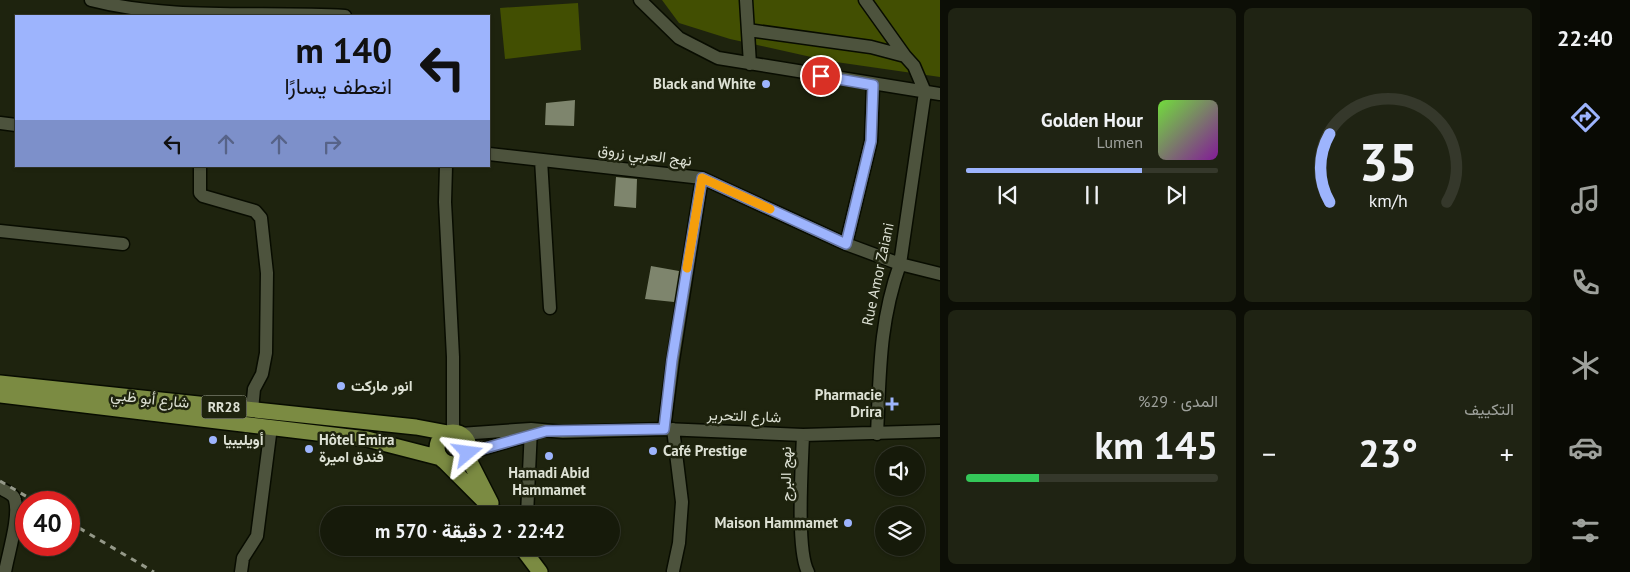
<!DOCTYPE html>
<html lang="ar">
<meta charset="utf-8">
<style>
body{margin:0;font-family:"PT Sans",Vazirmatn,sans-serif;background:#1f2313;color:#f1f3f6;direction:rtl;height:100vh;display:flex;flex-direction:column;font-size:19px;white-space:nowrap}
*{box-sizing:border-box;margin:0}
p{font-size:16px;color:#9ea19c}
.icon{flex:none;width:28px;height:28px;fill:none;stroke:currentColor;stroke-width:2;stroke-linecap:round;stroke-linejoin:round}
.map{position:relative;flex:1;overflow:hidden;direction:ltr}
.details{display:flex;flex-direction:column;gap:8px;padding:8px;background:#0c0e06;width:600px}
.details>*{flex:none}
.top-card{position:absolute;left:15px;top:15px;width:475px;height:152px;border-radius:0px;box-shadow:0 1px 4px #0004,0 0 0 1px #35382b;direction:rtl;background:#9db4fd;color:#111;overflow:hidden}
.fabs{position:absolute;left:875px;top:446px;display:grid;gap:10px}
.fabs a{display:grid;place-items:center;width:50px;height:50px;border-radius:50%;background:#161a0a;box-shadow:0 1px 4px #0004,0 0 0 1px #35382b;font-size:25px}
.speed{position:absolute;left:15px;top:491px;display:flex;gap:10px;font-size:25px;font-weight:700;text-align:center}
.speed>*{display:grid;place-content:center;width:65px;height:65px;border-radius:50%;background:#161a0a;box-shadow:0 1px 4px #0004,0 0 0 1px #35382b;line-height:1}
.speed .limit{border:8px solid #d22;background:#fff;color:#111}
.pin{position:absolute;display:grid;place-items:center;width:42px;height:42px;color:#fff;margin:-21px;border:2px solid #fff;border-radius:50%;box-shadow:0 1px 5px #0007}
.me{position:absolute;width:55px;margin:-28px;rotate:74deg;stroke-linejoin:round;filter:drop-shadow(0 0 4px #0008)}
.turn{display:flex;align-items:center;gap:18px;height:105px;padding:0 15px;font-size:22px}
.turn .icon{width:65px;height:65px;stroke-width:2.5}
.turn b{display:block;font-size:35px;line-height:42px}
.lanes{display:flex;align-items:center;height:48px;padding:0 15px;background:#0003;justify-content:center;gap:25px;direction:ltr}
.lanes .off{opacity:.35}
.big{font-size:38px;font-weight:800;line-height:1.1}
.details .card{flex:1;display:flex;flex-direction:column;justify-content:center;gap:8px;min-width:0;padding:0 18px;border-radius:8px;background:#1f2313}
.details .dial{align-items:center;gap:0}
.dial svg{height:130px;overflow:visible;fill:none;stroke:#35382b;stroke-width:7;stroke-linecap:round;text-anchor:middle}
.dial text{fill:#f1f3f6;stroke:none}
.song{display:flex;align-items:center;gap:15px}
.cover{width:60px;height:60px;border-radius:8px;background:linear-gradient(135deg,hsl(100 70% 55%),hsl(290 70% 35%))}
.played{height:5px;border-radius:2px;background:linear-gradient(90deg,#9db4fd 70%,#35382b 70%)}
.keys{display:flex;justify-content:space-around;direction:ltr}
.heat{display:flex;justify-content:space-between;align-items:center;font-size:28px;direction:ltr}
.charge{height:8px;border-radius:4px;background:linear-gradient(90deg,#34c759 29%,#35382b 0)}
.details .tiles{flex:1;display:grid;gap:8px;grid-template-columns:repeat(2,1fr)}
.trip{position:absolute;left:320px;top:506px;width:300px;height:50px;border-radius:25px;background:#161a0a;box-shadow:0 1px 4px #0004,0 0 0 1px #35382b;font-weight:800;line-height:50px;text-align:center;direction:rtl}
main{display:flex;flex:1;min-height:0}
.menu{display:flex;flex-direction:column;width:90px;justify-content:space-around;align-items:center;background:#090a04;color:#9ea19c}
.menu .icon{width:35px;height:35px}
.menu .active{color:#9db4fd}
.menu b{font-size:22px;color:#f1f3f6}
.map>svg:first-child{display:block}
</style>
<main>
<nav class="menu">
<b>22:40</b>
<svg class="icon active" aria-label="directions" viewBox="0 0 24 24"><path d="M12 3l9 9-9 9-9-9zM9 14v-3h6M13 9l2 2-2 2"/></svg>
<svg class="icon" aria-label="music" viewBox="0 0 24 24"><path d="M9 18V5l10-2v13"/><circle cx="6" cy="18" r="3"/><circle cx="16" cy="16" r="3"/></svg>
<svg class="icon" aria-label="phone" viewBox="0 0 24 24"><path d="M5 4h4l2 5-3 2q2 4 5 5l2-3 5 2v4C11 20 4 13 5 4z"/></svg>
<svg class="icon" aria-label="climate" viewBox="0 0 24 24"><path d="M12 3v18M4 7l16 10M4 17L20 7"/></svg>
<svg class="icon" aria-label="car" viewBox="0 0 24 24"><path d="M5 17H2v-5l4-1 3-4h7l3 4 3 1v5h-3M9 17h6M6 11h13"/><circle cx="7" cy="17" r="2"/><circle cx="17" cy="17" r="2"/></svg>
<svg class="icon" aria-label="filters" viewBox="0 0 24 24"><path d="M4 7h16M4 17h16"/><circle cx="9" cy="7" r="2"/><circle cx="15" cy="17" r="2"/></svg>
</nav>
<section class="details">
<div class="tiles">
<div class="card dial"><svg viewBox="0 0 100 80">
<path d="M14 69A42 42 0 1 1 86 69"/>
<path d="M14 69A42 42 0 0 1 14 27" stroke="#9db4fd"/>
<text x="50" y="56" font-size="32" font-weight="700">35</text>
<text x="50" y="72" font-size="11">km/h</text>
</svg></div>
<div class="card">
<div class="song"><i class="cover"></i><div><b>Golden Hour</b><p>Lumen</p></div></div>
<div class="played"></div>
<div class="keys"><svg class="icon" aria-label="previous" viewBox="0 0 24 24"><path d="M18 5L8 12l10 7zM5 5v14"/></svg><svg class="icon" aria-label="pause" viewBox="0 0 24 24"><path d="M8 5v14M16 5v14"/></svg><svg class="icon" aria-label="next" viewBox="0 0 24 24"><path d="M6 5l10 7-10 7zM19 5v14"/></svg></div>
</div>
<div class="card"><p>التكييف</p>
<div class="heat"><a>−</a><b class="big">23°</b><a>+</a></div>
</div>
<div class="card"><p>المدى · 29%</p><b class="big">145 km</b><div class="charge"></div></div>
</div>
</section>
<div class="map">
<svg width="940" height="572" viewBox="0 0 940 572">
<rect width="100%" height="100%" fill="#1e230e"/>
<path fill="#424f02" d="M662 0H940V77L829 61 730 39 679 23Z
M578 3 581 50 505 59 500 8Z"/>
<path fill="#7e856d" d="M575 100 574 126 545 125 546 103Z
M616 177 637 179 636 208 614 206Z
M651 266 679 271 674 302 645 299Z"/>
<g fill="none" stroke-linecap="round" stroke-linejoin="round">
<defs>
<path id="minor" d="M91 0C171 21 263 11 345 16
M640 0 679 38 718 58 940 94
M746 0 750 64
M865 0 905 56
M748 30 871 47 905 56 914 66 925 92
M0 123 16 125
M489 154 702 178 846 244 900 264 940 274
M541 160 550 308
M200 166V193L203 196 255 211 261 218 267 273 266 353 262 374 254 389 252 410
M446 166 445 202 453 357V432
M0 231 123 244
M846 244 871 141 873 85
M664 429 673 360 702 178
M460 434 531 429 563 432 664 429 803 435 940 431
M877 434C880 372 879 323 900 264L925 92
M803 435C802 464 796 550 808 572
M468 453 534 434
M0 488C5 491 14 494 15 500 20 517 8 554 5 572
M527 515 531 429
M673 571 679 543 682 502 673 429
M241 572 243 558 257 536 271 427"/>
<path id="major" d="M0 383 416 427 448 433
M0 395 367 439 441 458
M437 448a16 16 0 1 1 32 0a16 16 0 1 1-32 0Z
M467 456 491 503
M445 462 498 515
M522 548 540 572"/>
</defs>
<use href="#minor" stroke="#080c00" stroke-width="15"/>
<use href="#major" stroke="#080c00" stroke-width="18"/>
<use href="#minor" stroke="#4d533d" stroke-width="12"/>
<use href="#major" stroke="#7b8b42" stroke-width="15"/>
<path stroke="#949888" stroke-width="3" stroke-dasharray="6 6" stroke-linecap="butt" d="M0 481 36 502
M69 522 154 572"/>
</g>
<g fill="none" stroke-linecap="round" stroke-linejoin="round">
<defs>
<path id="route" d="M468 453 546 431 664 429 672 360 702 178 846 244 871 141 873 85 821 76"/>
</defs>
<use href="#route" stroke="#6675a4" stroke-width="12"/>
<use href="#route" stroke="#9db4fd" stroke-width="9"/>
<path stroke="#f59e0b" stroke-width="9" d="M687 268 702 178 770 209"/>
</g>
<g fill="#9db4fd" stroke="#1e230e" stroke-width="2">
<circle cx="766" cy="84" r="5"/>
<circle cx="341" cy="386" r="5"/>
<path d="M889.5 396.5h5v5h5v5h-5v5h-5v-5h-5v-5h5z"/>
<circle cx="213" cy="440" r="5"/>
<circle cx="309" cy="449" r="5"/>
<circle cx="653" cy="451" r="5"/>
<circle cx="549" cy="456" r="5"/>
<circle cx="848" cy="523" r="5"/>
</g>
<g text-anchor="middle" stroke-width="5" stroke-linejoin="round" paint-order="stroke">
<rect fill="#1e230e" stroke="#a4a899" stroke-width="1" x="201.5" y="395.5" width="45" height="23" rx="4"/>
<g font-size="14" font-weight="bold" fill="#dde1d4">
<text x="224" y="412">RR28</text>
</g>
<g font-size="15" font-weight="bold" fill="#dde1d4" stroke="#1e230e" text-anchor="start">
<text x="756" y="89" text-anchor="end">Black and White</text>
<text x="351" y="391">انور ماركت</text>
<text x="882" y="400" text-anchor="end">Pharmacie<tspan x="882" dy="17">Drira</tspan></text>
<text x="223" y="445">أويليبيا</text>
<text x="319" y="445">Hôtel Emira<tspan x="319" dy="17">فندق اميرة</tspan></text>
<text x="663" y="456">Café Prestige</text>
<text x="549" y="478" text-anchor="middle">Hamadi Abid<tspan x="549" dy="17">Hammamet</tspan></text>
<text x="838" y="528" text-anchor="end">Maison Hammamet</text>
</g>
<g font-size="15" fill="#dde1d4" stroke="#1e230e">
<text transform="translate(645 155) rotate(7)" y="5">نهج العربي زروق</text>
<text transform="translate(878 274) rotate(-78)" y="5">Rue Amor Zaiani</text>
<text transform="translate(150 399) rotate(6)" y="5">شارع أبو ظبي</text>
<text transform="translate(744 416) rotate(2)" y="5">شارع التحرير</text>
<text transform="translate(786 474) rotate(-90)" y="5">نهج البرج</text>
</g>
</g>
</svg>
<div class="fabs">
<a><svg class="icon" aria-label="sound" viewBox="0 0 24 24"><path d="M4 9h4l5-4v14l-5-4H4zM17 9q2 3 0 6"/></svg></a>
<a><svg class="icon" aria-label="layers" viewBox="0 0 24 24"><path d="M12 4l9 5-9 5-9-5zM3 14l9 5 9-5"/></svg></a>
</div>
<div class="speed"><div class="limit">40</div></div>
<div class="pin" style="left:821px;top:76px;background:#d93025"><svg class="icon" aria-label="arrive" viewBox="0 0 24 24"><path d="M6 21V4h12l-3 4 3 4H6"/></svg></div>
<svg class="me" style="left:468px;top:453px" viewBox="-20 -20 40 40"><path d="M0-17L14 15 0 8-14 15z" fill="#9db4fd" stroke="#fff" stroke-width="4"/></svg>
<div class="trip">22:42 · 2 دقيقة · 570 m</div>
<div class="top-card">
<div class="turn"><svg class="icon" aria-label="left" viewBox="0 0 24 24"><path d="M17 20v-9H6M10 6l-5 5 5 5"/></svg><div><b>140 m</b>انعطف يسارًا</div></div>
<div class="lanes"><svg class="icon" aria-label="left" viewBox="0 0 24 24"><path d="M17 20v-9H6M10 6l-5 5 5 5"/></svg><svg class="icon off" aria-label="ahead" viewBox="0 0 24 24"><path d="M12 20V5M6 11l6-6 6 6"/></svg><svg class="icon off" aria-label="ahead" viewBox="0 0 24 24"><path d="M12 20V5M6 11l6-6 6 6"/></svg><svg class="icon off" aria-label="right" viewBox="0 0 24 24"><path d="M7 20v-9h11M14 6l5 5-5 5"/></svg></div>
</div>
</div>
</main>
